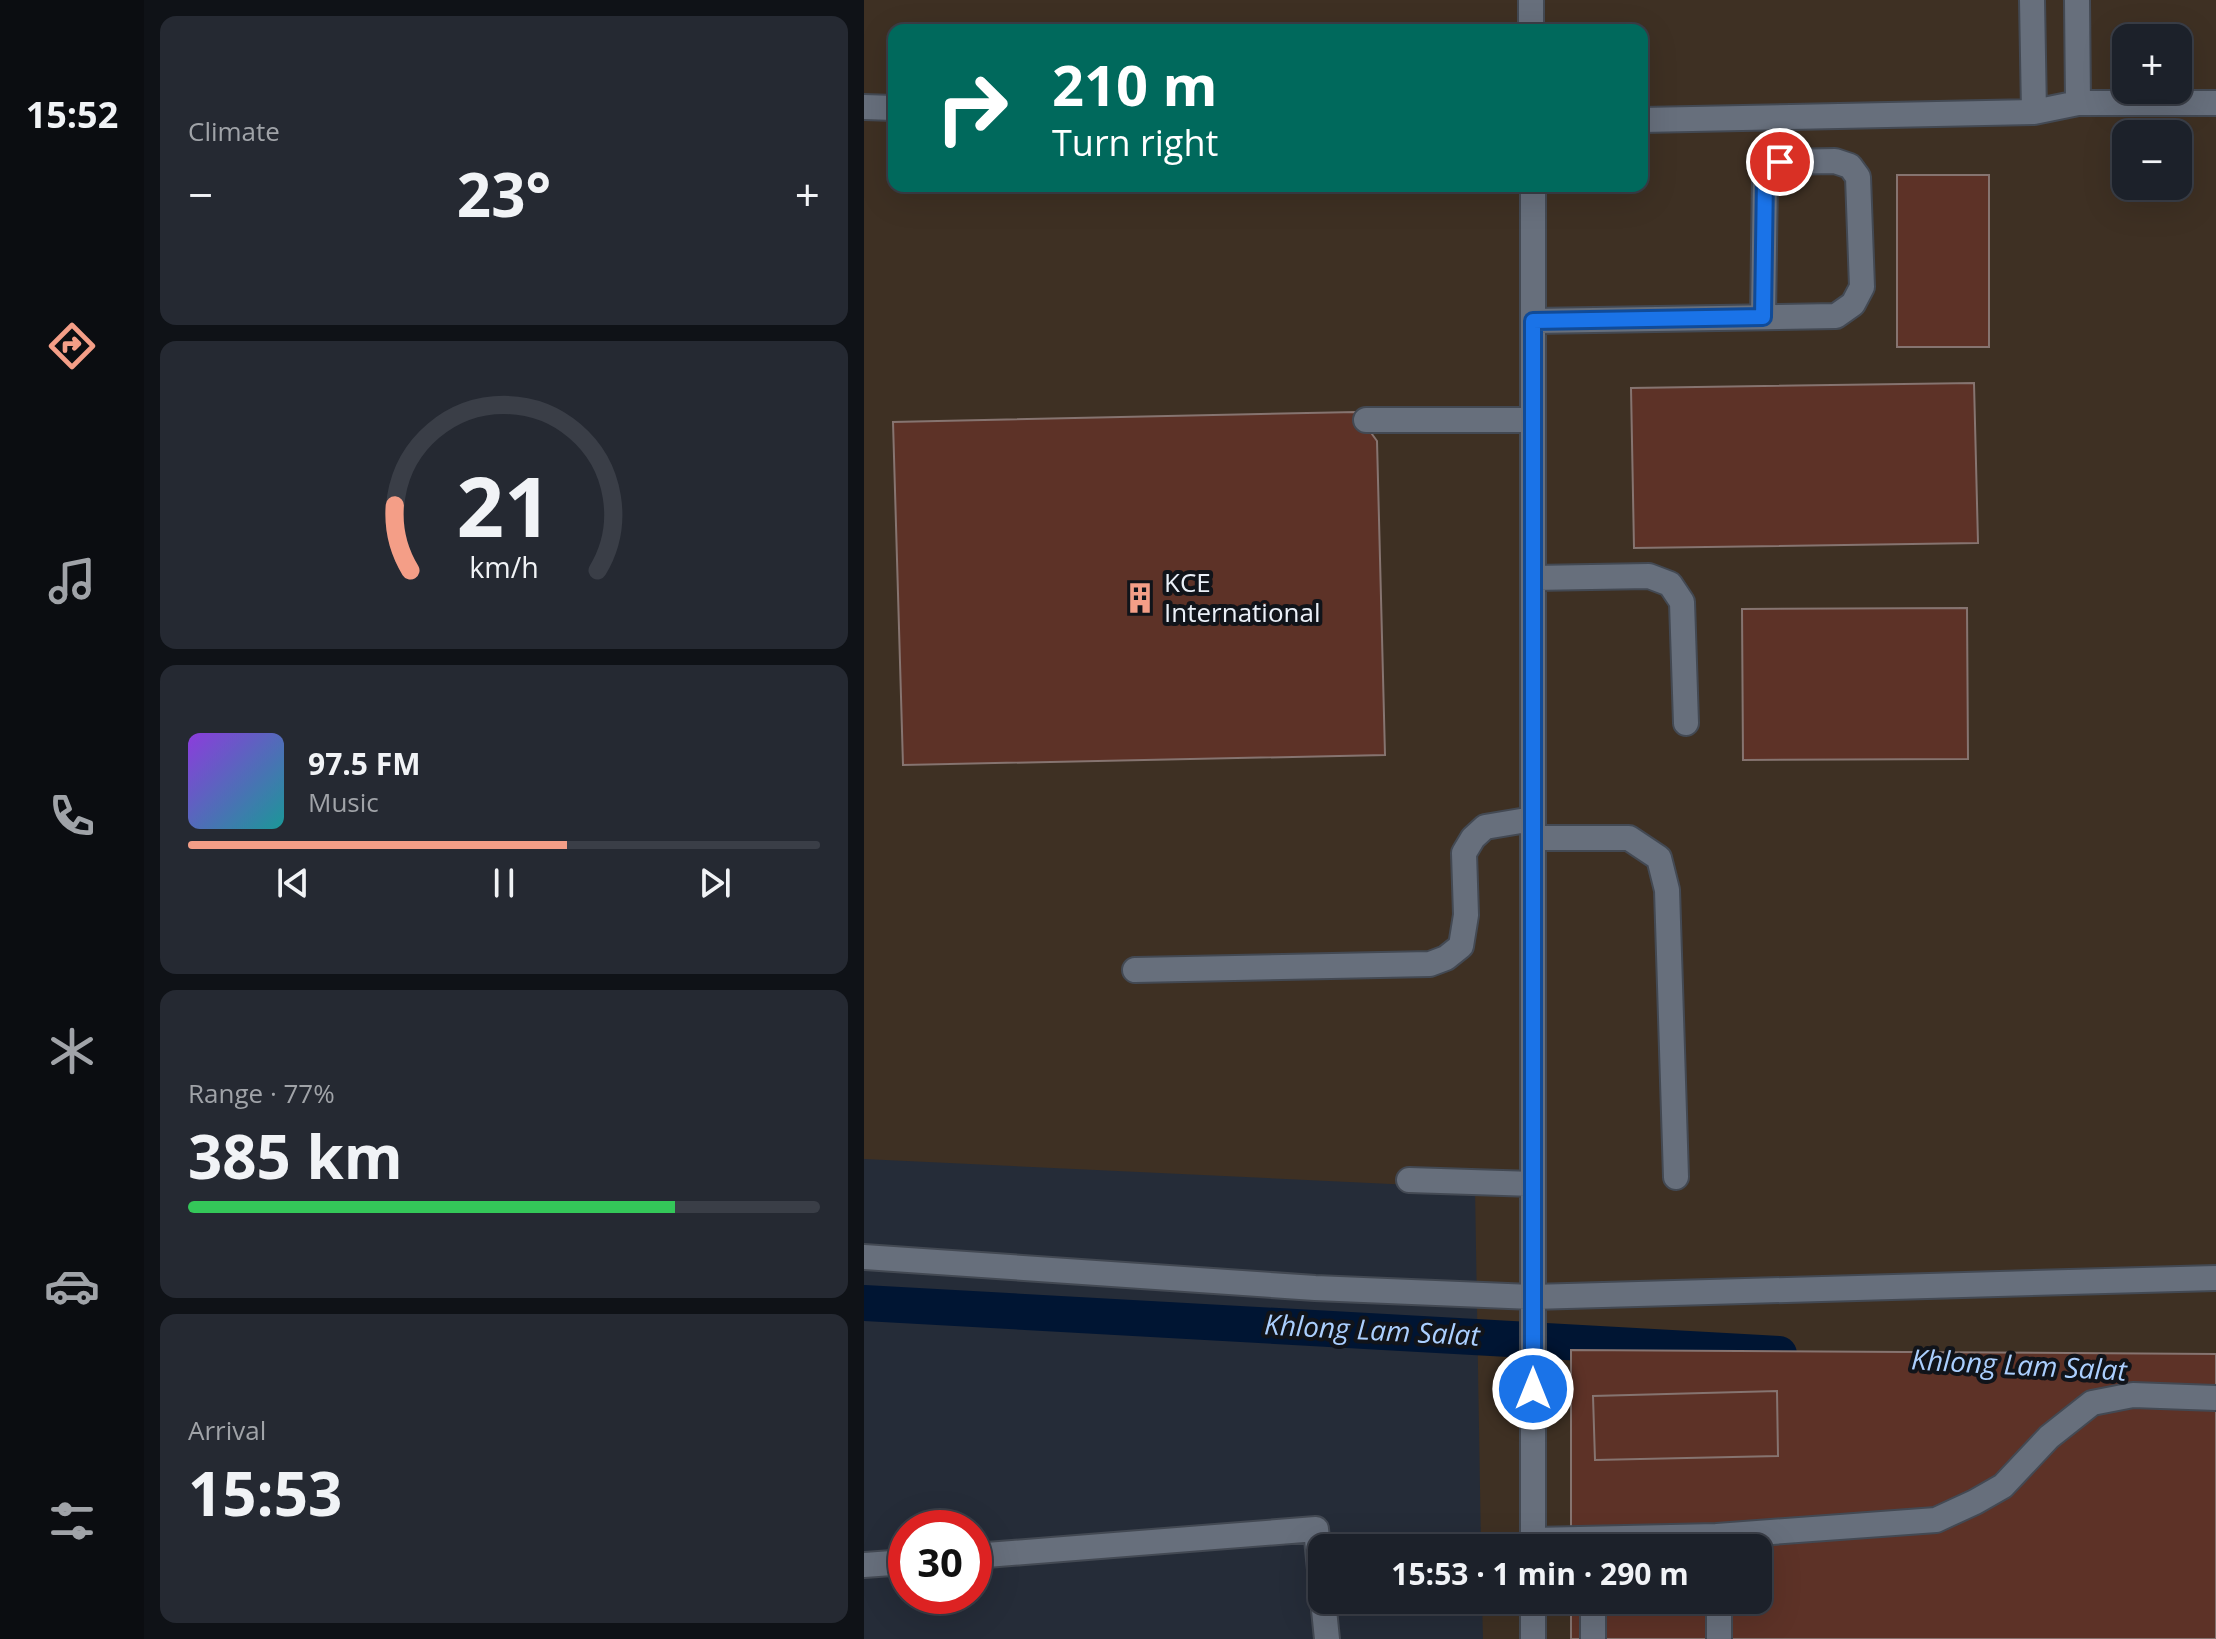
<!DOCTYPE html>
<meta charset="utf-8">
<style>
body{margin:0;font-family:"Open Sans",sans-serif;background:#252932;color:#f1f3f6;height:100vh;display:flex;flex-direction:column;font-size:30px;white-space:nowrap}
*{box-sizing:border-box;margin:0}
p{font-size:26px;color:#a0a3a8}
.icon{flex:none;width:44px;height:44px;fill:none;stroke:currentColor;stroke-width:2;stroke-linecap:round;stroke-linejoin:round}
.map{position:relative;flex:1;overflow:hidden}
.side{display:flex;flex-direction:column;gap:16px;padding:16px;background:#0f1217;width:720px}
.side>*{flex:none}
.banner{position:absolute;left:24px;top:24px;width:760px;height:168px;border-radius:16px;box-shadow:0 8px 32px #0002,0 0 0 2px #3a3e47;background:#00695c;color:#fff;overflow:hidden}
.buttons{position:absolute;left:1248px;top:24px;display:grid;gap:16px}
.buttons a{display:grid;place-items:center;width:80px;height:80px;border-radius:16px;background:#1c212a;box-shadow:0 8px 32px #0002,0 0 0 2px #3a3e47;font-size:40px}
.speed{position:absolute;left:24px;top:1510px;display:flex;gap:16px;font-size:40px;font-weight:700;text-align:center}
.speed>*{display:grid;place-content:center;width:104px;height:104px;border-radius:50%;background:#1c212a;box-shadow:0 8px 32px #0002,0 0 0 2px #3a3e47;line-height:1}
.speed .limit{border:12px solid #d22;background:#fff;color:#111}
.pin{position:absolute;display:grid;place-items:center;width:68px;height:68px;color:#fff;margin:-34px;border:4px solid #fff;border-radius:50%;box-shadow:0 2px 8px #0007}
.me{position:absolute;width:88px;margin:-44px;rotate:0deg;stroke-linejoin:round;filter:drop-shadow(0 0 6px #0008)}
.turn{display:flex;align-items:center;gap:28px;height:168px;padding:0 32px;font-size:36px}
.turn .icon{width:104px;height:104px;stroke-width:2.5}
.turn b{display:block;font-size:56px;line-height:68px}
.big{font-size:60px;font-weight:700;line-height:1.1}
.side .tile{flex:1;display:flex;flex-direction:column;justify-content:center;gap:12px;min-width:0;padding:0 28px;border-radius:16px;background:#252932}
.side .dial{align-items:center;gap:0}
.dial svg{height:208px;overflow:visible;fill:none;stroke:#3a3e47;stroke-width:7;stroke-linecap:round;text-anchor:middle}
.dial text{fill:#f1f3f6;stroke:none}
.song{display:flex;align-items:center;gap:24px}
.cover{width:96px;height:96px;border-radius:12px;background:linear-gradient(135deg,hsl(270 70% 55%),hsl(180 70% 35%))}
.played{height:8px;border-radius:4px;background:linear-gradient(90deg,#f49e87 60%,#3a3e47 60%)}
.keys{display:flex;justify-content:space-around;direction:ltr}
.heat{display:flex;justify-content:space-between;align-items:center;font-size:44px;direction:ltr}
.charge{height:12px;border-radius:6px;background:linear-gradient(90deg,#34c759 77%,#3a3e47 0)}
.trip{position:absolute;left:444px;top:1534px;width:464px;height:80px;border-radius:16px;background:#1c212a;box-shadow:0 8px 32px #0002,0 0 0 2px #3a3e47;font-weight:700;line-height:80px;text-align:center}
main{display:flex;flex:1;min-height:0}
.tab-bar{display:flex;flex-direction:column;width:144px;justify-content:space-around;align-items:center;background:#0b0d11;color:#a0a3a8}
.tab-bar .icon{width:56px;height:56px}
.tab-bar .current{color:#f49e87}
.tab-bar b{font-size:36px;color:#f1f3f6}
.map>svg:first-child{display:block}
</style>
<main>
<nav class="tab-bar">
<b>15:52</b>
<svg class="icon current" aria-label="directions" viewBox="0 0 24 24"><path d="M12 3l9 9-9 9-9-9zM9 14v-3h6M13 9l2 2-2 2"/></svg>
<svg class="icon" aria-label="music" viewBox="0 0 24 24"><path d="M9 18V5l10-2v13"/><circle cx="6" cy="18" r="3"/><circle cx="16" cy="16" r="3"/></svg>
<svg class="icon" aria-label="phone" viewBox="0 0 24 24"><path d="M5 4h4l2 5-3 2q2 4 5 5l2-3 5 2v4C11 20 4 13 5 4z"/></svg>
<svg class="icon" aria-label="climate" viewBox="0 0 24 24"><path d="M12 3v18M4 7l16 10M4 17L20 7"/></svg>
<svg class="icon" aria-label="car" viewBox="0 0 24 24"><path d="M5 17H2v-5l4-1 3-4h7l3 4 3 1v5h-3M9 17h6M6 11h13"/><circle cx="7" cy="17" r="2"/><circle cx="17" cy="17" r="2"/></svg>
<svg class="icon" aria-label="filters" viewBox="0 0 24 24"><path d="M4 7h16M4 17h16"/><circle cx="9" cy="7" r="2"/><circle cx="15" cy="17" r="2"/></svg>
</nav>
<section class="side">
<div class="tile"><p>Climate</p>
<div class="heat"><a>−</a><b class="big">23°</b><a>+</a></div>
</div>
<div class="tile dial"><svg viewBox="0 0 100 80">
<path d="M14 69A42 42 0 1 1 86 69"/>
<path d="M14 69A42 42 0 0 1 8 44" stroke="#f49e87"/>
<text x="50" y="56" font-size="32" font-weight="700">21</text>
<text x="50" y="72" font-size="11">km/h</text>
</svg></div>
<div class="tile">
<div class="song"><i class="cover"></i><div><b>97.5 FM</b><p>Music</p></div></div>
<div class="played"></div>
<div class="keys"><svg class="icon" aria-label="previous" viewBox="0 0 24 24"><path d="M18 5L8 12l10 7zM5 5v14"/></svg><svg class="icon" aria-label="pause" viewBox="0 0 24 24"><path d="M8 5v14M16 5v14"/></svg><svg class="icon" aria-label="next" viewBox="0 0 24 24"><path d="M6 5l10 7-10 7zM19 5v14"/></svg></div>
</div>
<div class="tile"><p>Range · 77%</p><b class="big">385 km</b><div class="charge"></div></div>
<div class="tile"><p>Arrival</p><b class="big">15:53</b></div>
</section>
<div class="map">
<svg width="1352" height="1639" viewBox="0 0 1352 1639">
<rect width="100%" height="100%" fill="#252c38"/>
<path fill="#3e3023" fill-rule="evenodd" d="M0 0H1352V1639H619L618 1600H894V1548H617L611 1188 0 1159ZM30 30H778V186H30ZM1262 38H1314V90H1262ZM1262 134H1314V186H1262Z"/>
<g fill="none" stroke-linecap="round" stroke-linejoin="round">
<path stroke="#001533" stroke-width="36" d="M0 1303 915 1354"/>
</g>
<path fill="#5d3227" stroke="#867470" stroke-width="2" d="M1033 175H1125V347H1033Z
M1110 383 1114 543 770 548 767 388Z
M492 412 513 441 521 755 39 765 29 422Z
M1103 608 1104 759 879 760 878 609Z
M707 1350 1352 1354V1639H707V1600H894V1548H707Z
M913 1391 914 1456 731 1460 729 1396Z"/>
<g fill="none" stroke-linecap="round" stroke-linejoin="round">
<defs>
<path id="minor" d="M667 0V30
M1168 0 1170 112
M1213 0 1214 103
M0 107 30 108
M778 120 1170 112 1214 103H1352
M669 321 972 316 989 304 998 287 994 177 986 166 971 161 916 162 905 167 901 177 899 317
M502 420H669
M669 578 785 576 806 584 818 602 822 723
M669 838H765L795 858 803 890 812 1177
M271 970 566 964 582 958 597 946 602 915 600 853 609 838 621 827 669 819
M545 1180 668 1184
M0 1257 451 1288 668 1297 1352 1278
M853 1536 1072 1520 1111 1502 1139 1486 1185 1437 1228 1403 1269 1395 1352 1398
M669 1540 853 1536 854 1548
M669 1548V186
M110 1556 452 1529 458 1589
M0 1565 42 1562
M459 1600 463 1639
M729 1600V1639
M855 1600V1639
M669 1639V1600"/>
</defs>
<use href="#minor" stroke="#434953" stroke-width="28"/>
<use href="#minor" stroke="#676f7c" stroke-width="24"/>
</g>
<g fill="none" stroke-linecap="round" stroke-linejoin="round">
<defs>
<path id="route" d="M669 1389V321L899 317 901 177 905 167 916 162"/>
</defs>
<use href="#route" stroke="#114b97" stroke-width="20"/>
<use href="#route" stroke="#1a73e8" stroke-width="14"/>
</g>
<defs>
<symbol id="building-bare" viewBox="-9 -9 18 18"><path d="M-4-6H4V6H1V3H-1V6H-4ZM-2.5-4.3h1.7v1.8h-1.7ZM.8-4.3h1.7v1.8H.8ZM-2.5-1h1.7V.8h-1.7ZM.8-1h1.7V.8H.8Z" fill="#f49e87" stroke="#11141a" stroke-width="2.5" paint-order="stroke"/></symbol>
</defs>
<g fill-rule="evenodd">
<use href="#building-bare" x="254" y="576" width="44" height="44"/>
</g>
<g text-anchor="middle" stroke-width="8" stroke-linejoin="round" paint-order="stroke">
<g font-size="26" fill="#ebf0f8" stroke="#11141a" text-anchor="start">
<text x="300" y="592">KCE<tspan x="300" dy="30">International</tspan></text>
</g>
<g font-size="28" font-style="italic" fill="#abcffe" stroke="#11141a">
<text transform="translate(508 1330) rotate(3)" y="10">Khlong Lam Salat</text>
<text transform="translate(1155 1365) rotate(3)" y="10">Khlong Lam Salat</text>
</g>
</g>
</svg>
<div class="buttons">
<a>+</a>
<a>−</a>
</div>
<div class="speed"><div class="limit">30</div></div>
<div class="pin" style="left:916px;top:162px;background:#d93025"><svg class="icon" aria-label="arrive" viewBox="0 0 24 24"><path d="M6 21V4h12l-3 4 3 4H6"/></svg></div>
<svg class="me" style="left:669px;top:1389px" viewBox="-20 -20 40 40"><circle r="17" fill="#1a73e8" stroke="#fff" stroke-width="3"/><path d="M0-11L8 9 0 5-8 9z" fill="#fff"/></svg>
<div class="trip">15:53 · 1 min · 290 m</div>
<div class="banner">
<div class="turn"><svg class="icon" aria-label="right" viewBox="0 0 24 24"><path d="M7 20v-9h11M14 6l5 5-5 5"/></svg><div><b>210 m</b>Turn right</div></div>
</div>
</div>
</main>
